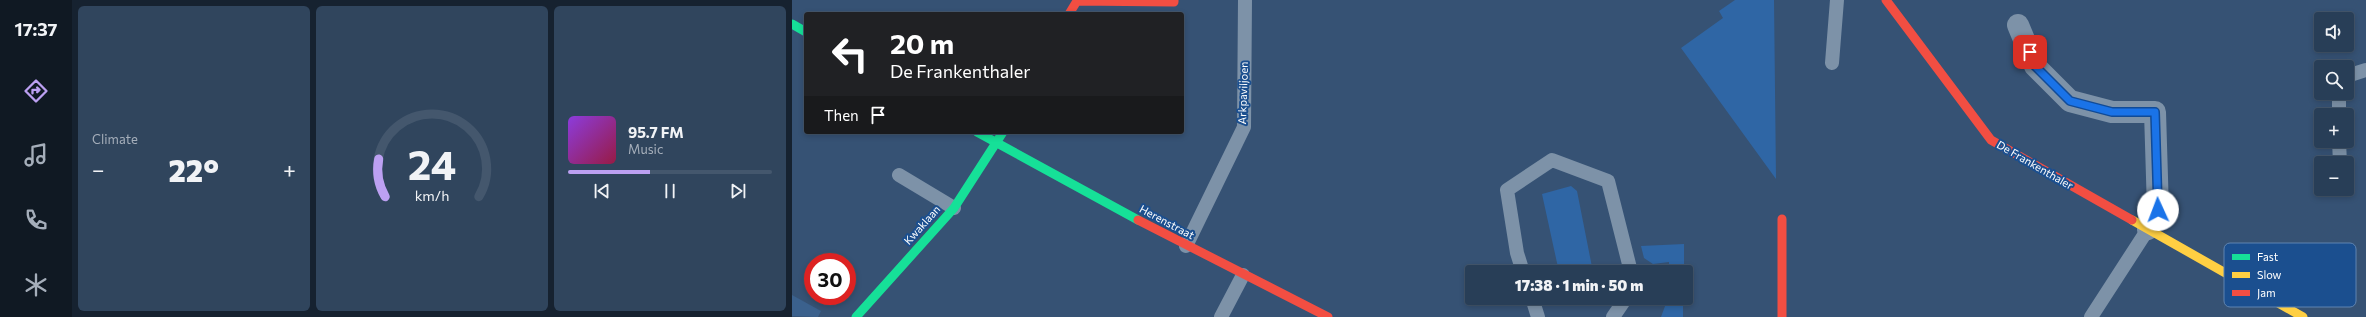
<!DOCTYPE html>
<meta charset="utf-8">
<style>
body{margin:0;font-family:Commissioner,sans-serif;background:#30455d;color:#f1f3f6;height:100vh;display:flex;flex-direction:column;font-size:15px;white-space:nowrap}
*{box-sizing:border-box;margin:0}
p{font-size:13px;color:#a5aeba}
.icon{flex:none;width:22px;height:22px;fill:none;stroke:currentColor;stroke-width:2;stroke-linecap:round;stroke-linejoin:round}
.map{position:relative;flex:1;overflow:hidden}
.drawer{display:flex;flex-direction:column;gap:6px;padding:6px;background:#162230;width:720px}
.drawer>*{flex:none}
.hud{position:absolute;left:12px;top:12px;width:380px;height:122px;border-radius:4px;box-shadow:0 2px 6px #0003,0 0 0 1px #44576d;background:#202124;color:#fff;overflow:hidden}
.fabs{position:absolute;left:1522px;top:12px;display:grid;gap:8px}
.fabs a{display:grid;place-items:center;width:40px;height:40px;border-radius:4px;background:#283e57;box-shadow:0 2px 6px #0003,0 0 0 1px #44576d;font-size:20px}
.speed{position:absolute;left:12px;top:253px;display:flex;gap:8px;font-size:20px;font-weight:700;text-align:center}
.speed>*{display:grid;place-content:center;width:52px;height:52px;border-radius:50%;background:#283e57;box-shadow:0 2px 6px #0003,0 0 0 1px #44576d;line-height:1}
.speed .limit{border:6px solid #d22;background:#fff;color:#111}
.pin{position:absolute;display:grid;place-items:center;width:34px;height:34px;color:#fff;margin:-17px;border-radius:8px;box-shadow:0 2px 6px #0006}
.me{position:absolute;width:44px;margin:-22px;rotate:358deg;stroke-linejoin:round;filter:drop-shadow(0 0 3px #0008)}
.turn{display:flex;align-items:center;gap:14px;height:84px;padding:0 20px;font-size:18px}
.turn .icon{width:52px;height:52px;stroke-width:2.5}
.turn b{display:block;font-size:28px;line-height:34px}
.then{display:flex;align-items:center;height:38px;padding:0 20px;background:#0003;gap:8px;font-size:15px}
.big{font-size:30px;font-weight:800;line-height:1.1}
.drawer .widget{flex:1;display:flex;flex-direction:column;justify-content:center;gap:6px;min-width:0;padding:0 14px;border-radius:6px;background:#30455d}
.drawer .dial{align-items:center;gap:0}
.dial svg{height:104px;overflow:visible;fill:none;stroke:#44576d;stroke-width:7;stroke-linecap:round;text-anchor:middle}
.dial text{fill:#f1f3f6;stroke:none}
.song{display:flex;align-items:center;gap:12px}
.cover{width:48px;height:48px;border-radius:6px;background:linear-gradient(135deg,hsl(270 70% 55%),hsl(340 70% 35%))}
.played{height:4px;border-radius:2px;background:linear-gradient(90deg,#bca0f2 40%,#44576d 40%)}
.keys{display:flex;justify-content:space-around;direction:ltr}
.heat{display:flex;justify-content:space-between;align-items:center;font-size:22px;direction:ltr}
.drawer .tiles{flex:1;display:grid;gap:6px;grid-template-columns:repeat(3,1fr)}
.trip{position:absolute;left:673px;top:265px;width:228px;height:40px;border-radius:4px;background:#283e57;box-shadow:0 2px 6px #0003,0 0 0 1px #44576d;font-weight:800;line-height:40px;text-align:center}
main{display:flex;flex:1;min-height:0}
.menu{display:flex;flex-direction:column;width:72px;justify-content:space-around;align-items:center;background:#101923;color:#a5aeba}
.menu .icon{width:28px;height:28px}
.menu .selected{color:#bca0f2}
.menu b{font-size:18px;color:#f1f3f6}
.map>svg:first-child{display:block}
</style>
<main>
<nav class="menu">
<b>17:37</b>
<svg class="icon selected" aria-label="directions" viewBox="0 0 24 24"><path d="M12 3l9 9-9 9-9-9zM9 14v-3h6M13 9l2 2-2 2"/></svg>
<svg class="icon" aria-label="music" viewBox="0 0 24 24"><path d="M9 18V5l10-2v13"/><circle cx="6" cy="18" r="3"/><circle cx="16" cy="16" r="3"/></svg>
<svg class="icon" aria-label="phone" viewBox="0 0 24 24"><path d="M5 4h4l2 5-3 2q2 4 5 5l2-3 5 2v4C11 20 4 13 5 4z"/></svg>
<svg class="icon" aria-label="climate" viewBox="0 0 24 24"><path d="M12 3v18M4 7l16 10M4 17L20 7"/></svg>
</nav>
<section class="drawer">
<div class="tiles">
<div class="widget"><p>Climate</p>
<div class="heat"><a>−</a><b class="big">22°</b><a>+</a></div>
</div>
<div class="widget dial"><svg viewBox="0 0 100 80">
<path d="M14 69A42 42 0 1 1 86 69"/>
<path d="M14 69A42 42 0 0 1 9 40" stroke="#bca0f2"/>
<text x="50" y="56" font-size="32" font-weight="700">24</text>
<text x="50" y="72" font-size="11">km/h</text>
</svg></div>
<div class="widget">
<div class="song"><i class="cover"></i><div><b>95.7 FM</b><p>Music</p></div></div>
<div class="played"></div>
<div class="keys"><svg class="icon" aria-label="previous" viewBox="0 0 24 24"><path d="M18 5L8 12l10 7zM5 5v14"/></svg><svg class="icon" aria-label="pause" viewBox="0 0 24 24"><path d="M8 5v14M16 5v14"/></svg><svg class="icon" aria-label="next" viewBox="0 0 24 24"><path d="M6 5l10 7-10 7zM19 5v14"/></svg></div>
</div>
</div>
</section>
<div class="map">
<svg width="1574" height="317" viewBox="0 0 1574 317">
<rect width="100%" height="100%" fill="#365274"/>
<path fill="#2f66a5" d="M943 0H982L984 179 889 48 931 18 927 11Z
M779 186 785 191 801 272H767L750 194Z
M892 244V272H877V262L861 264 852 258 849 246Z
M876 298H891V317H869Z"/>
<path fill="#3b618d" d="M0 295 29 311 26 317 0 316Z"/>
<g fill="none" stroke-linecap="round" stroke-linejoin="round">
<path stroke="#7d92a8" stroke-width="14" d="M1040 63 1045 0
M1555 76 1574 70
M1547 93V115
M1547 141 1548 163
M107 175 162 208
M394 246 452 127 453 0
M731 272 725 253 715 190 760 160 816 181 839 272
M740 298 746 317
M429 317 451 275
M821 317 834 298
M1299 317 1356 229"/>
<path stroke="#7d92a8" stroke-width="22" d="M1226 25 1243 66 1278 101 1320 112H1363L1366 210 1356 229"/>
<path stroke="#16e098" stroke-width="9" d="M0 24 14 32
M185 132 346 220
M64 317 162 208 211 132"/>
<path stroke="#ffcf43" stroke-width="9" d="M1340 220 1511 317"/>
<path stroke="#f24e42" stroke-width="9" d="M1094 0 1199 140 1340 220
M277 14 285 1 382 2V0
M990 219V317
M346 220 536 317"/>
</g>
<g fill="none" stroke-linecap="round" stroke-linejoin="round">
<defs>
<path id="route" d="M1238 52 1243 66 1278 101 1320 112H1363L1366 210"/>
</defs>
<use href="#route" stroke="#114b97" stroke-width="10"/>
<use href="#route" stroke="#1a73e8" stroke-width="7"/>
</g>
<g text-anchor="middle" stroke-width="4" stroke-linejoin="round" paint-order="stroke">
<g font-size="11" fill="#fff" stroke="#1b4f8f">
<text transform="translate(451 93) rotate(-88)" y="4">Arkpaviljoen</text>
<text transform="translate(1243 165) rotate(30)" y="4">De Frankenthaler</text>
<text transform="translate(375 222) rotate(28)" y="4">Herenstraat</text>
<text transform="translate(130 225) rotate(-48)" y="4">Kwaklaan</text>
</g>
</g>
<rect x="1432" y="243" width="132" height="64" rx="6" fill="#1b4f8f" stroke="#5f84b1" stroke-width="1"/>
<rect x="1440" y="254" width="18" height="6" fill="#16e098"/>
<rect x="1440" y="272" width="18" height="6" fill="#ffcf43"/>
<rect x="1440" y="290" width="18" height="6" fill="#f24e42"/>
<g font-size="11" fill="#fff">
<text x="1465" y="261">Fast</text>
<text x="1465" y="279">Slow</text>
<text x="1465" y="297">Jam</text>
</g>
</svg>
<div class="fabs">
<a><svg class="icon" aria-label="sound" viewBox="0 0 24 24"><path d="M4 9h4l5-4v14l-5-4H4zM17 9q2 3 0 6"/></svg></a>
<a><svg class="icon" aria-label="search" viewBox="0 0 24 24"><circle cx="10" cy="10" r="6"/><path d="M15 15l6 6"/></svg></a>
<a>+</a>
<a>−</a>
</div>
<div class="speed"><div class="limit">30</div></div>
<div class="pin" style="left:1238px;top:52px;background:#d93025"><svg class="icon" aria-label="arrive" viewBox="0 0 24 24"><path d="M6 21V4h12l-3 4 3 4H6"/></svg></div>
<svg class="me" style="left:1366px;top:210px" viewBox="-20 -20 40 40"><circle r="19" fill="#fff"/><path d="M0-13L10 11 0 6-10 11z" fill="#1a73e8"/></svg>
<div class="trip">17:38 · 1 min · 50 m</div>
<div class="hud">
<div class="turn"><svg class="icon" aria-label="left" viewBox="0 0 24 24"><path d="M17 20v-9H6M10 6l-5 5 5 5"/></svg><div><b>20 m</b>De Frankenthaler</div></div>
<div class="then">Then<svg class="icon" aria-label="arrive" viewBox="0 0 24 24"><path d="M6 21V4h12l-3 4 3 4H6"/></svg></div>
</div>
</div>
</main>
